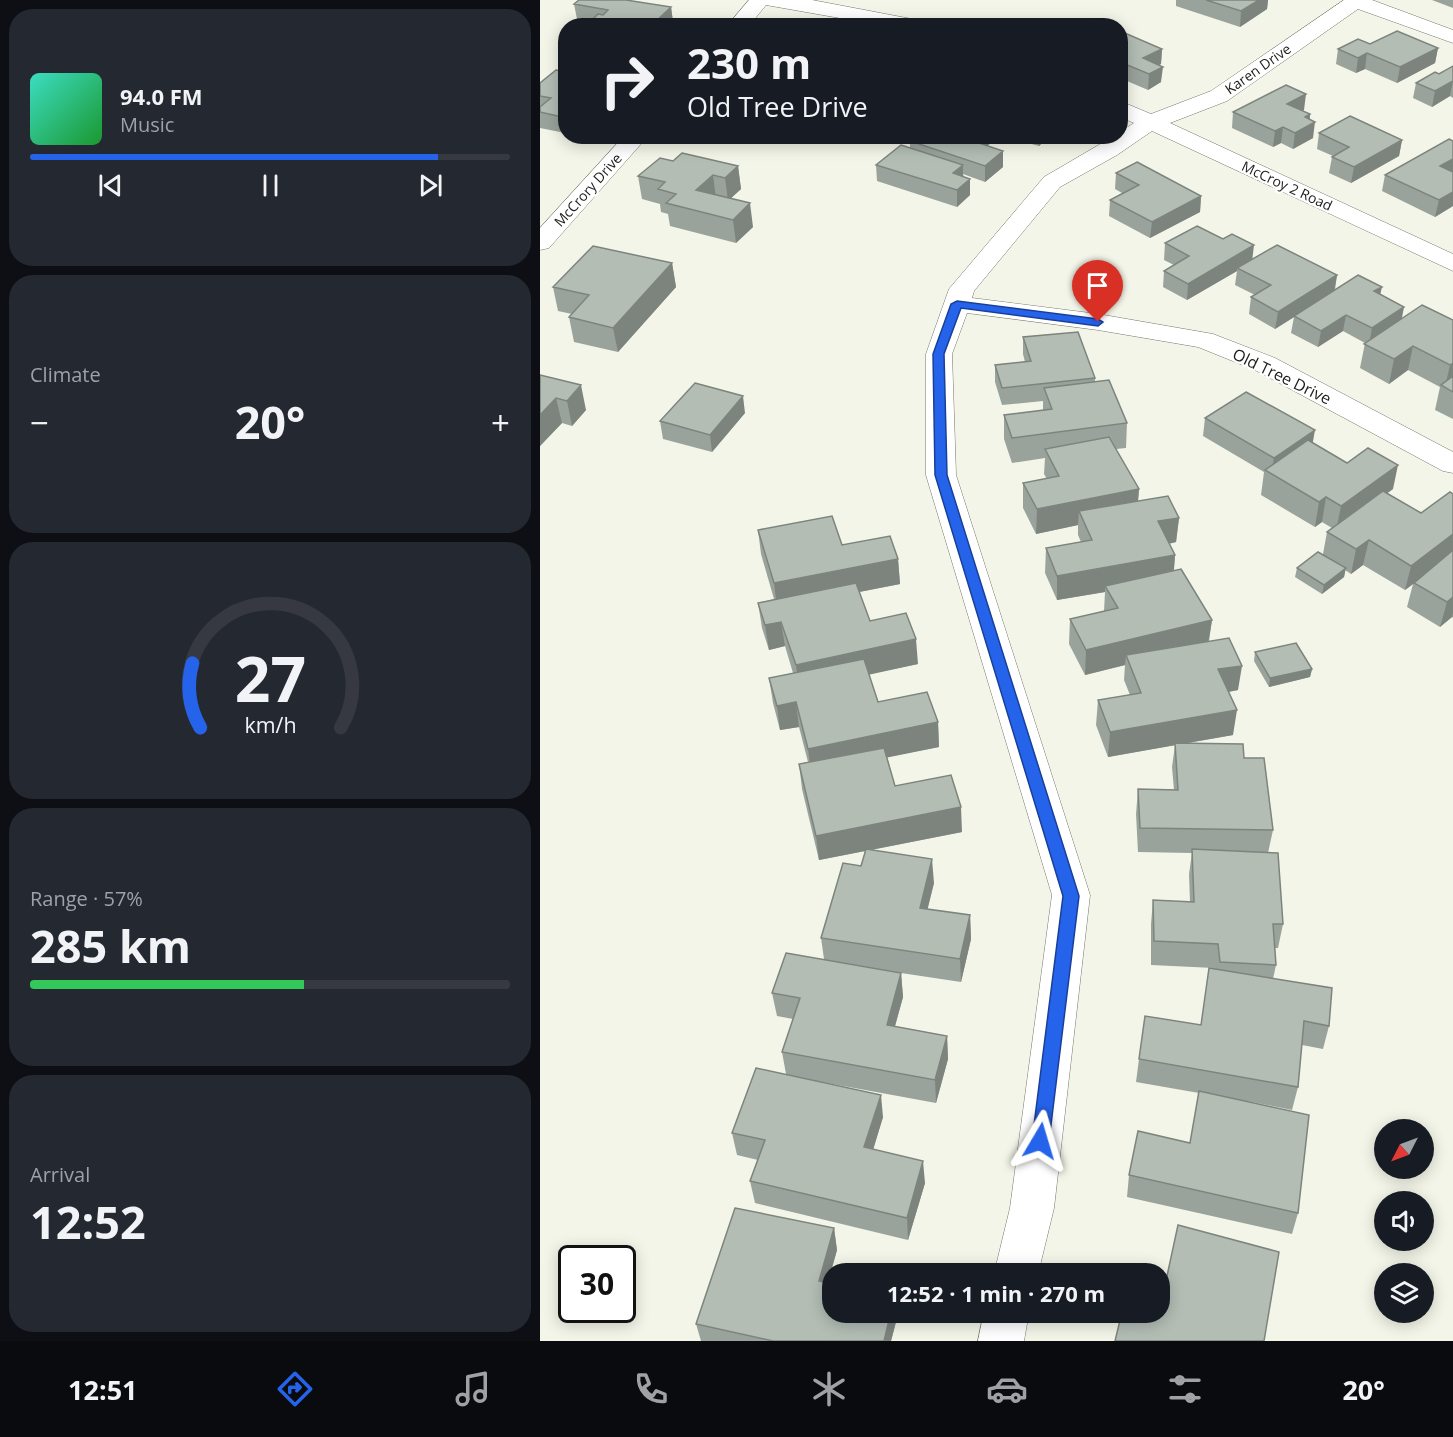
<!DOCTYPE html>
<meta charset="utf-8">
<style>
body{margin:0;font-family:"Open Sans",sans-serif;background:#242831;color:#f1f3f6;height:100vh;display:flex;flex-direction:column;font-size:22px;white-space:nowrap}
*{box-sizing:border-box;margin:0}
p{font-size:20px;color:#9ea1a6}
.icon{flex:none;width:33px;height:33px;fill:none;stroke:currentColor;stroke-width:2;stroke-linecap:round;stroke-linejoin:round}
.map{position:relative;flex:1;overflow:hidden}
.drawer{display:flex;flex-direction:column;gap:9px;padding:9px;background:#0d0f14;width:540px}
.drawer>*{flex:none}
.hud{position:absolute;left:18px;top:18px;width:570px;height:126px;border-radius:24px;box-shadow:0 3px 15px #0003;background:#171b24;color:#f1f3f6;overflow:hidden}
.needle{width:39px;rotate:228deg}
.buttons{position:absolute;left:834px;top:1119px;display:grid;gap:12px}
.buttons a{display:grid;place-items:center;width:60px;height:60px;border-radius:50%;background:#171b24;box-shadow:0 3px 15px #0003;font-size:30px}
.speed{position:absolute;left:18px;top:1245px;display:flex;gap:12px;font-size:30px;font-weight:700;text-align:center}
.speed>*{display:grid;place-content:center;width:78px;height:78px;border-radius:50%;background:#171b24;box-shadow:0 3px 15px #0003;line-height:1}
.speed .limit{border:3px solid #111;border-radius:9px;background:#fff;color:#111}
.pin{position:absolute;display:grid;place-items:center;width:51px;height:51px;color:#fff;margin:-62px -26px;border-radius:50% 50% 50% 0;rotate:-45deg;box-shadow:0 0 6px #0007}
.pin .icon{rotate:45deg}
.me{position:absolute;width:66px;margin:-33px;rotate:7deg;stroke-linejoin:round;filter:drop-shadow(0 0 4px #0008)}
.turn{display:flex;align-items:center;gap:21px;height:126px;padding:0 30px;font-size:27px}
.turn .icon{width:78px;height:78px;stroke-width:2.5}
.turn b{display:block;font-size:42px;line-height:51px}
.big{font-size:45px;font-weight:700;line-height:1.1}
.drawer .widget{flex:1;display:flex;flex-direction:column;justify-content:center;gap:9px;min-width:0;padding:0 21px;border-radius:24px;background:#242831}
.drawer .dial{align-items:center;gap:0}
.dial svg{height:156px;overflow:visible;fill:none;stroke:#363941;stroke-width:7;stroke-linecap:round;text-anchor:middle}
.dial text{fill:#f1f3f6;stroke:none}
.song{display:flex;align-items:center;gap:18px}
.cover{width:72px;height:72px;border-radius:9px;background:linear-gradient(135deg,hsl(170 70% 55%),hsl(130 70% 35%))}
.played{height:6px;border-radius:3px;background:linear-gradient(90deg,#2563eb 85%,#363941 85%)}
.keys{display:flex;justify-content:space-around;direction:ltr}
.heat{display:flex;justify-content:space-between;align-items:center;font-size:33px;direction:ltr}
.charge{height:9px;border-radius:4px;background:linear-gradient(90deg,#34c759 57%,#363941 0)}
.trip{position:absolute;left:282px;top:1263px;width:348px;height:60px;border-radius:24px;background:#171b24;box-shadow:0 3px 15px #0003;font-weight:700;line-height:60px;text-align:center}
.menu{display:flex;height:96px;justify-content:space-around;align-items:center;background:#090b0e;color:#9ea1a6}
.menu .icon{width:42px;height:42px}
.menu .active{color:#2563eb}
.menu b{font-size:27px;color:#f1f3f6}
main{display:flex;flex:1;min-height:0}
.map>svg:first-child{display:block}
</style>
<main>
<section class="drawer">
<div class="widget">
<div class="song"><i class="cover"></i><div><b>94.0 FM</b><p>Music</p></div></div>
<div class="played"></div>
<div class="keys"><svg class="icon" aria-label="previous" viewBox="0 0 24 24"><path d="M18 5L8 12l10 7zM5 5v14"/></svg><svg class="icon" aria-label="pause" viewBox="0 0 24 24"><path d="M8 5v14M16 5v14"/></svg><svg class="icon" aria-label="next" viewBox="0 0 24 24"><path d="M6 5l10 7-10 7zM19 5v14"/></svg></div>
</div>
<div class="widget"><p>Climate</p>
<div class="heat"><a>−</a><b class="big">20°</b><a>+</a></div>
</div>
<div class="widget dial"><svg viewBox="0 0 100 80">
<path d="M14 69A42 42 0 1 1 86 69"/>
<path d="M14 69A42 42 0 0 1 10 36" stroke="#2563eb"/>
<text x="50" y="56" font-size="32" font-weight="700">27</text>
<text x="50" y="72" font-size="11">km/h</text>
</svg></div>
<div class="widget"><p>Range · 57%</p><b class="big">285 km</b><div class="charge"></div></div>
<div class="widget"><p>Arrival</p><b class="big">12:52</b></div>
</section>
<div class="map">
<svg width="913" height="1341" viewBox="0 0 913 1341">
<rect width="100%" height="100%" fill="#f3f5e8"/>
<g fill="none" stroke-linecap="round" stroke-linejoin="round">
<defs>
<path id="minor" d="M209 0H272L377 20 384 22 387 26H345L226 5 209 26H187Z
M804 0H832L913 30V43L818 9 687 101 630 123 913 254V271L612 131 577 155 520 187 434 291 432 298 558 314 673 334 735 358 913 452V473L903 471 715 370 658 347 558 330 427 313 412 354 416 475 550 895 514 1208 498 1274H454L470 1208 512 895 386 475V354L409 289 504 177 574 136H580V132L594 123 580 117V101L611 114 671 91Z
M84 136H108L9 248 0 250V228Z
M444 1312H489L484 1341H438Z"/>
</defs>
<use href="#minor" stroke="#75776c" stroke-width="1"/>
<use href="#minor" fill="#fff" fill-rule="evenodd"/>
</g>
<path fill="#9aa39b" d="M636 0H728L727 9 700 27 636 6Z
M892 0H913V8Z
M34 4 131 7 133 22 129 26H48V24L50 22 37 19Z
M580 31 622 49 621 64 619 65 621 82 608 90 580 78Z
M830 44 898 48 895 63 857 83 825 69 816 73 796 64 798 49Z
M913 66V98L910 96 892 107 873 98 876 83 899 74Z
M26 72 25 133 0 128V83Z
M764 110 763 111 770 114V119L773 138 753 149 741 143 733 147 692 128 693 112Z
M779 133 862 140 859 156 811 183 789 173 792 157 793 156 777 149Z
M462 136H509L499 146Z
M370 141 452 142 447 146 463 167 445 182 423 174 430 195 417 207 337 181 336 165 370 148Z
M913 141V206L895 217 842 191 845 175Z
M133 161 198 166 201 189 191 198 213 227 196 243 130 226 128 214 121 212 120 204 102 199 98 176Z
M576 173 661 196 660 212 610 238 569 216 570 200 582 193 575 189Z
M625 243 797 275 795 290 840 294 862 319 913 320V419L895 410 900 387 868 370 849 384 820 368 825 343 803 331 778 347 751 333 754 317 735 329 709 314 711 297 715 295 695 285 697 271 647 300 623 287 624 271 634 265 624 260Z
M132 263 136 287 78 352 34 342 29 317 32 314 18 311 13 287Z
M483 337 555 378V381L587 423 586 448 576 449 599 489 598 501 639 518 636 542 629 544 635 555 634 570 672 620 669 641 698 690 689 692 693 735 647 743 704 758 733 830 728 853 743 924 738 948H735L736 965 733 979 789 1026 783 1049 762 1045 758 1087 752 1110 707 1101 758 1213 752 1234 587 1197 589 1175 650 1143 659 1093 596 1082 599 1059 661 1025 669 968 675 969 674 968 611 965V924L613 900 650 902 649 874 652 853 598 852 596 814 598 789 634 790 632 767 635 745 568 757 556 725 558 700 590 695 584 680 585 665 545 675 529 644 530 619 564 611 565 592 517 600 505 573 506 548 541 542 538 535V525L496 534 483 508V483L507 479 504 474 505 458 472 463 464 439V415L503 410V401L462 405 455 382V365L485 362 483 354Z
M0 375 46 410 32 426 22 423 0 446Z
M205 413 172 452 123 439 120 421Z
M665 418 773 443 853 489 847 493 881 513 913 494V618L912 617 900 627 867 607 873 584 865 590 823 565 811 574 805 570 804 577 782 594 755 577 757 568 783 554 787 532 792 528 782 522 775 527 721 495 724 472 663 436Z
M218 530 302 545 358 559 360 584 319 592 330 621 378 664 329 674 338 702 398 722 399 747 347 757 355 786 422 832 331 850 394 883 387 909 430 915 431 939 421 982 361 973 363 997 355 1026 407 1036 408 1059 396 1103 276 1081 343 1117 333 1149 385 1183 368 1240 215 1203 210 1181 218 1160 197 1155 192 1133 246 1074 242 1052 253 1019 237 1016 232 993 284 959 281 938 321 866 325 851 279 860 262 789 259 764 268 762 259 727 240 730 233 703 229 678 253 673 245 646 229 650 222 628 218 603 234 599 221 554Z
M715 652 772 669 770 677 729 687 714 661Z
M294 1228 297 1250 288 1283 292 1312H357V1318L351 1341H161L156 1324Z"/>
<path fill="#7d847e" d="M719 0H728L727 9 700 27 701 11Z
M131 7 133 22 129 26H111Z
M898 48 895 63 857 83 860 67Z
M622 49 621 64 605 72 603 58Z
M827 53 825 69 816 73 818 58Z
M623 67 621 82 608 90 609 74Z
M913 81 910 96 892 107 895 91Z
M766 94 764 110 745 120 747 104Z
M26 114V132L25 133 22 117Z
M770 114 769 125 775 122 773 138 753 149 755 133 765 117Z
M743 127 741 143 733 147 735 131Z
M439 136H452V142L433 157V141Z
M499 136H509L499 146Z
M862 140 859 156 811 183 814 167Z
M463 151V167L445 182V166Z
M913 159V173L900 166Z
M423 165V181L413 173Z
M198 166 201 189 188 201 185 178Z
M173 175 176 198 156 190Z
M430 179V195L417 207V190Z
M913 192V206L895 217 899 200Z
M661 196 660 212 610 238 612 222Z
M210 203 213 227 196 243 193 220Z
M714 245 712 262 697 268V271L647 300 648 284Z
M132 263 136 287 78 352 73 328Z
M797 275 794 292 735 329 738 312Z
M842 287 838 304 834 291Z
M864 307 861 323 829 345 832 328Z
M806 315 803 331 778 347 781 331Z
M873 346 868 370 849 384 854 359Z
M913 363V383L905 387 910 365Z
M41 385 46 410 32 426 27 401Z
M203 396 205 413 172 452 170 435Z
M16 398 22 423 0 446V415Z
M775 430 772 447 731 474 734 458Z
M858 465 853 489 796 531 801 506Z
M599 489 597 513 539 511 538 525 496 534 497 509Z
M786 497 782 522 775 527 779 502Z
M639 518 636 542 616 546 618 521Z
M913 534V553L874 583 873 584 865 590 871 566Z
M829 540 823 565 811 574 816 549Z
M635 555 633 580 565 586V592L517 600V576Z
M358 559 360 584 237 608 234 583Z
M806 568 804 577 782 594 784 585Z
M913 597V613L912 617 900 627 907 602Z
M672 620 668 644 586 655 585 665 545 675 546 650Z
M241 622 245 646 229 650 225 625Z
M376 639 378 664 259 690 256 665Z
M702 666 698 690 675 694 678 669Z
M772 669 770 677 729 687 730 678Z
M256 702 259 727 240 730 237 706Z
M697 710 693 735 568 757 570 732Z
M398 722 399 747 271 773 268 749Z
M421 807 422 832 279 860 276 836Z
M392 859 394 883 382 932 380 908Z
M430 915 431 939 421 982 420 959Z
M361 973 363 997 349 1048 347 1025Z
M407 1036 408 1059 396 1103 395 1080Z
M341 1095 343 1117 327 1170 324 1147Z
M383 1161 385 1183 368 1240 367 1218Z
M294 1228 297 1250 282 1302 279 1281Z
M351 1312H357V1318L351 1341H344Z"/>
<path fill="#b3bdb4" stroke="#7d847e" stroke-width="1.5" d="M39 0H86L131 7 111 26H59L48 24 58 14 63 15 68 10 34 4Z
M666 0H719L701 11Z
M580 31 622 49 603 58 623 67 609 74 580 62Z
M857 31 898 48 860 67 827 53 818 58 798 49 818 39 830 44Z
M913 66V81L895 91 876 83 895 72 899 74Z
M16 70 26 72V114L22 117 0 112V107L11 98 0 96V83Z
M746 85 766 94 747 104 770 114 765 117 775 122 755 133 743 127 735 131 693 112Z
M810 116 862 140 814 167 792 157 809 147 779 133Z
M376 136H439L433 141 463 151 445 166 370 141Z
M909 139 913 141V159L900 166 913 172V192L899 200 845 175Z
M361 145 423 165 413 173 430 179 417 190 336 165Z
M142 153 198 166 185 178 173 175 156 190 210 203 193 220 126 203 136 194 118 189 125 182 98 176 120 158 133 161Z
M597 162 661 196 612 222 570 200 599 185 576 173Z
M657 226 683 239 692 234 714 245 648 284 624 271 649 256 625 243Z
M737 245 797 275 738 312 711 297 731 285 697 268Z
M53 246 132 263 73 328 29 317 49 295 13 287Z
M818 275 842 287 834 291 864 307 832 328 806 315 781 331 754 316Z
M882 305 913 320V363L910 365 873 346 854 359 824 344Z
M538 332 555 378 462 388 455 365 491 361 483 337Z
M0 375 41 385 27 401 16 398 0 415Z
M913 376V392L901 385Z
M569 380 587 423 472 438 464 415 512 409 504 388Z
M155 383 203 396 170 435 120 421Z
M706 392 775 430 734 458 665 418Z
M569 437 599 489 497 509 483 483 519 476 505 449Z
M768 440 807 463 828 448 858 465 801 506 786 497 779 502 725 470Z
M843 491 881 513 910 492 913 494V534L871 566 829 540 816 549 787 532Z
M628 496 639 518 618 521 635 555 517 576 506 548 552 540 539 511Z
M292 516 302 545 350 536 358 559 234 583 218 530Z
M913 550V597L907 602 874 583Z
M778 552 806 568 784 585 757 568Z
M641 569 672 620 546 650 530 619 578 608 565 586Z
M316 583 330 621 366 613 376 639 256 665 241 622 225 625 218 603Z
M689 638 702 666 678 669 697 710 570 732 558 700 601 693 586 655Z
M756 643 772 669 730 678 715 652Z
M324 659 338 702 387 692 398 722 268 749 256 702 237 706 229 678Z
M635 743 703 744 704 758H724L733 830 600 828 598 789 638 790Z
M344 748 355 786 411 775 421 807 276 836 259 764Z
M326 849 392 859 380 908 430 915 420 959 281 938 303 863 321 866Z
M652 849 738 853 743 924H733L736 965 680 962 678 944 614 941 613 900 654 902Z
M246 953 361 973 347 1025 407 1036 395 1080 242 1052 260 998 232 993Z
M669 968 792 988 789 1026 764 1021 758 1087 599 1059 605 1016 661 1025Z
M216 1068 341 1095 324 1147 383 1161 367 1218 210 1181 225 1140 192 1133Z
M659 1091 769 1115 758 1213 589 1175 598 1131 650 1143Z
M195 1208 294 1228 279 1281 292 1284V1312H351L344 1341H233L156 1324Z
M638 1225 739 1252 724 1341H575L582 1312H620V1298L622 1299Z"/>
<path fill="#2563eb" stroke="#184099" stroke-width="1.5" d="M417 301 558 319 563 322 558 326 421 308 404 354 407 475 539 896 509 1141 506 1146 500 1149 494 1146 492 1141 523 896 395 475 393 354 411 304Z"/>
<g text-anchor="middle" stroke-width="4.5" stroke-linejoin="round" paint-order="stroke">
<g font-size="14" fill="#1d1e1a" stroke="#fff">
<text transform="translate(718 69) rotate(-35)" y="5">Karen Drive</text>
<text transform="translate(747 186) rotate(25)" y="5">McCroy 2 Road</text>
<text transform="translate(48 190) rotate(-48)" y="5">McCrory Drive</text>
</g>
<g font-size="16" fill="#1d1e1a" stroke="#fff">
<text transform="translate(742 376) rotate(26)" y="6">Old Tree Drive</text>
</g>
</g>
</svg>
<div class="buttons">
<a><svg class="needle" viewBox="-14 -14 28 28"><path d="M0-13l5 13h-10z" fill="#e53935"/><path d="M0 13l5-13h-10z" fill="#9ea1a6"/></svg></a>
<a><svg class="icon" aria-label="sound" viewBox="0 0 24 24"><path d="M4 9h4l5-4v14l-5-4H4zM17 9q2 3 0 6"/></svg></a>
<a><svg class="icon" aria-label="layers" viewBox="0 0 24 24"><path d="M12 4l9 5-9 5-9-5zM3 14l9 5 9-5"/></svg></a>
</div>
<div class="speed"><div class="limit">30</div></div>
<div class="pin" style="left:558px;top:322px;background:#d93025"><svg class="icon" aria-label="arrive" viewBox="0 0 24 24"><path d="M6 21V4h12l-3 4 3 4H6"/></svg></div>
<svg class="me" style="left:500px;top:1141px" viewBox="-20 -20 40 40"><path d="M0-17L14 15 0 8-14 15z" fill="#2563eb" stroke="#fff" stroke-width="4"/></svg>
<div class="trip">12:52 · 1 min · 270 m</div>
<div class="hud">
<div class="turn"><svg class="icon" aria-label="right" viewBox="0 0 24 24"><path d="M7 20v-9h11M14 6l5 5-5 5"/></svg><div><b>230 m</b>Old Tree Drive</div></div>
</div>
</div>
</main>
<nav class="menu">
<b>12:51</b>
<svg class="icon active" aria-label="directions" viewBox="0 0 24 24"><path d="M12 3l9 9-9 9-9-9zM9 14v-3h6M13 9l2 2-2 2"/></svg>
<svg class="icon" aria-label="music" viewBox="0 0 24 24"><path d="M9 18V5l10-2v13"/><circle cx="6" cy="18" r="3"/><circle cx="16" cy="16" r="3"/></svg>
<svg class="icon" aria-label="phone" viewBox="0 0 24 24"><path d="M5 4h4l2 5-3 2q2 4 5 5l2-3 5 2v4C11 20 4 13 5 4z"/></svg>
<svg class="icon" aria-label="climate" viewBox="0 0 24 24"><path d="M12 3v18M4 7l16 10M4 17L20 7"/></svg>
<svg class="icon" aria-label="car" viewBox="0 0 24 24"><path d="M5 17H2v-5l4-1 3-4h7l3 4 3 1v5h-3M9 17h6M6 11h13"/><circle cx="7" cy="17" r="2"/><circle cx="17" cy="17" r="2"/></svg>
<svg class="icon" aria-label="filters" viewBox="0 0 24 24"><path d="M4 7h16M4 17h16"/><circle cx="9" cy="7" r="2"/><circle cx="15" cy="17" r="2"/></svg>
<b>20°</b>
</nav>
